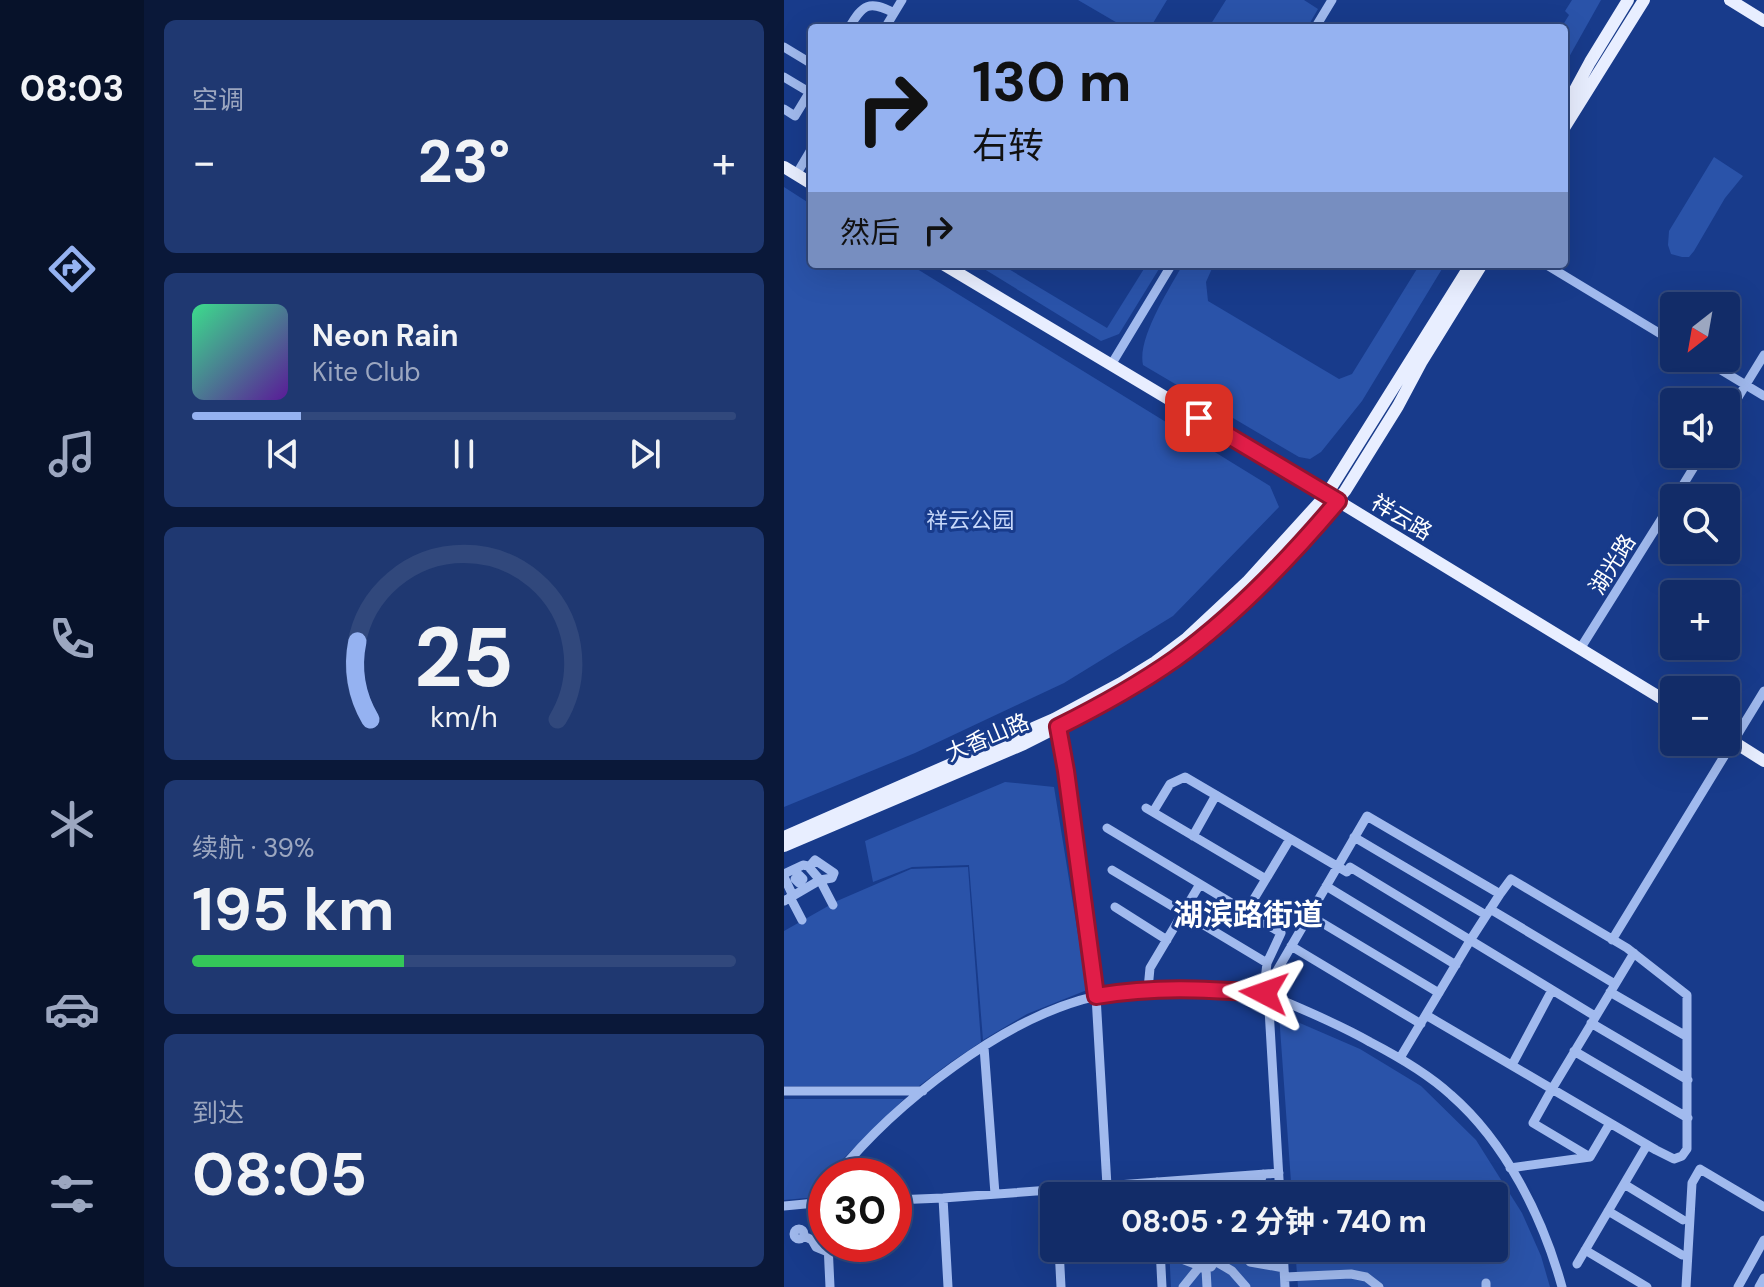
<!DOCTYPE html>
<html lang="zh">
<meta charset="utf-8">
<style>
body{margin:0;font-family:"DM Sans","Noto Sans SC",sans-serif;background:#1f3871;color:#f1f3f6;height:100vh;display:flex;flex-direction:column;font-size:30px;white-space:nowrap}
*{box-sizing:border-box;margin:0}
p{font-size:26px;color:#9ca7c0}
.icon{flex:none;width:44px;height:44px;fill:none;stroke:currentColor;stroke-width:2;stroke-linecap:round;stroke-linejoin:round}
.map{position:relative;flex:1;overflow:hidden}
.details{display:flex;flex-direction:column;gap:20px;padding:20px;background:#0a1839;width:640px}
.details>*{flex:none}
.top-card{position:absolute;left:24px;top:24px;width:760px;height:244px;border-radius:8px;box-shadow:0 8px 32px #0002,0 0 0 2px #31487c;background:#95b2f1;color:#111;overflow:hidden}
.needle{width:52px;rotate:211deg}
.tools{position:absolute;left:876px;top:292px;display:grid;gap:16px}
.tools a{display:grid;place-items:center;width:80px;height:80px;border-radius:8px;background:#122c68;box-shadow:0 8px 32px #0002,0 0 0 2px #31487c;font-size:40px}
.speed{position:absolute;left:24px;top:1158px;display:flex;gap:16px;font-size:40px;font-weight:700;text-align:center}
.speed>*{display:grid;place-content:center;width:104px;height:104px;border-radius:50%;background:#122c68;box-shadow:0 8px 32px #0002,0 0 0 2px #31487c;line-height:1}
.speed .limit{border:12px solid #d22;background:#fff;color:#111}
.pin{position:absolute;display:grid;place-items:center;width:68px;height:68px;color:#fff;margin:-34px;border-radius:16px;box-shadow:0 4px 12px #0006}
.me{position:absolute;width:88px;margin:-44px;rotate:274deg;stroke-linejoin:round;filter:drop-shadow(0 0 6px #0008)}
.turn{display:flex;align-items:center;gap:28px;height:168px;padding:0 32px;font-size:36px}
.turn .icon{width:104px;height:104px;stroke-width:2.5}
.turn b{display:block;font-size:56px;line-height:68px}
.then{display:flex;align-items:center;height:76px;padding:0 32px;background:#0003;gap:16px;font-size:30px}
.big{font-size:60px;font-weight:700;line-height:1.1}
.details .card{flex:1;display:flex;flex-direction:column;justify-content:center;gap:12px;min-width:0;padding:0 28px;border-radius:12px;background:#1f3871}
.details .dial{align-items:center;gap:0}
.dial svg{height:208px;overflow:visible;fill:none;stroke:#31487c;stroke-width:7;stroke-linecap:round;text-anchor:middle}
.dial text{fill:#f1f3f6;stroke:none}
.song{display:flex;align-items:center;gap:24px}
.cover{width:96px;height:96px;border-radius:12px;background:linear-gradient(135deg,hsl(150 70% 55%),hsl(270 70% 35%))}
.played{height:8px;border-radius:4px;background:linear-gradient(90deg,#95b2f1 20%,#31487c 20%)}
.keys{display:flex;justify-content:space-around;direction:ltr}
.heat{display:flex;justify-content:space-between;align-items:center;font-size:44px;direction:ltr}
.charge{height:12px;border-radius:6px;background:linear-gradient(90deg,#34c759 39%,#31487c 0)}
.trip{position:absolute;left:256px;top:1182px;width:468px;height:80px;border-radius:8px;background:#122c68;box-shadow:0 8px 32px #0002,0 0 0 2px #31487c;font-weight:700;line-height:80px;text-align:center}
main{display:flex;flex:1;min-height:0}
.menu{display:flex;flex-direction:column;width:144px;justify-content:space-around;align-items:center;background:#07122a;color:#9ca7c0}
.menu .icon{width:56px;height:56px}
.menu .on{color:#95b2f1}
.menu b{font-size:36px;color:#f1f3f6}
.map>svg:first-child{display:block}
</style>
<main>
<nav class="menu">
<b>08:03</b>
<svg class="icon on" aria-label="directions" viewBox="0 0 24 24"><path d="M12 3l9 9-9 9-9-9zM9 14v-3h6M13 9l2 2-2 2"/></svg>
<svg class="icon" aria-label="music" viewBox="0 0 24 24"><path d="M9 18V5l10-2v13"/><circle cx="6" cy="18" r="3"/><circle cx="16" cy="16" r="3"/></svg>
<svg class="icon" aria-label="phone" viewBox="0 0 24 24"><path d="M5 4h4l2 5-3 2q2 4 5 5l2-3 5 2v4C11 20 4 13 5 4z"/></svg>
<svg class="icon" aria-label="climate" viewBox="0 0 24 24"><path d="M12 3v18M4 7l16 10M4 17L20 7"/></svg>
<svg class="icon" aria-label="car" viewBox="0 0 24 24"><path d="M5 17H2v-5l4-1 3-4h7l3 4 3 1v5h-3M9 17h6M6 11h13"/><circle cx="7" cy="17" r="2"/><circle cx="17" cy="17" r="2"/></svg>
<svg class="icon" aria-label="filters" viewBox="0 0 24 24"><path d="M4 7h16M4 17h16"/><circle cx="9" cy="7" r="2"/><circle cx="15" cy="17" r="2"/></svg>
</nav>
<section class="details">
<div class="card"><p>空调</p>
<div class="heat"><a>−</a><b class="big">23°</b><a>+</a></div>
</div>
<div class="card">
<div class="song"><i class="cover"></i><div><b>Neon Rain</b><p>Kite Club</p></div></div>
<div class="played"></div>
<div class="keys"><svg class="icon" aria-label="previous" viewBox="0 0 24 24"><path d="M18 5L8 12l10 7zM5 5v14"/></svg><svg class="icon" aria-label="pause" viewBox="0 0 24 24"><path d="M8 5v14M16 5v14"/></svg><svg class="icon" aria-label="next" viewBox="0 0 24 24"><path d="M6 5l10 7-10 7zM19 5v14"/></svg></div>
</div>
<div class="card dial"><svg viewBox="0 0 100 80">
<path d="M14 69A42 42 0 1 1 86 69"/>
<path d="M14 69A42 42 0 0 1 9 39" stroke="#95b2f1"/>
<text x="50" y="56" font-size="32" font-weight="700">25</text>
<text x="50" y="72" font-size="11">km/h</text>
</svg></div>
<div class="card"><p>续航 · 39%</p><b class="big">195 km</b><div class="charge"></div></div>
<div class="card"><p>到达</p><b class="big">08:05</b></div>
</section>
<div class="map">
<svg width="980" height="1287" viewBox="0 0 980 1287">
<rect width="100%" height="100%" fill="#183b8b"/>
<path fill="#2a53a9" d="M294 0H383L366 28H342Z
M442 0H520L534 9 523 28H427L425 27Z
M788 0H817L780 66V28H777L785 15 781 11Z
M930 157 959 176 941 198 910 251 905 257H898L887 254 884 245 885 231Z
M0 187 28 205V264H125L486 486 495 507 389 616 280 683 131 753 0 807Z
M192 264H225L223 268 323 328 363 264H378L335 334 317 341Z
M399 264H430L422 282 424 301 555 379 568 374 636 264H661L578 401 537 452 526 459 515 457 359 365C353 338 386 288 399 264Z
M221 782 270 787 303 990 243 1014 199 1040 185 865 128 867 89 882 81 841Z
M184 867 197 1042 167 1062 135 1086H0V931L53 901 127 869Z
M495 1014 576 1049 637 1086 692 1140 738 1213 757 1256 766 1287H514L511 1248H710V1196H508Z
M0 1099H120L60 1158 47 1176H42V1182L34 1197 0 1200Z
M493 1181V1196H383L382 1187Z
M385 1248H496L498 1287H387Z"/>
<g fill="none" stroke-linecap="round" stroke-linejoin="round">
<path stroke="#a1baee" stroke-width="9" d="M65 28C79 4 85 0 110 13
M101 28 118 0
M531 28 548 0
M0 47 28 64
M0 77 25 92
M0 109 11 116 28 88
M12 175 28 148
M761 264 890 342
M917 358 980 396
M327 365 388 264
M942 417 980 355
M891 498 918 454
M796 649 890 499
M273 724 282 771 312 996 323 1186
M362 808 482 879
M369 812 386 784 401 777 563 872 566 867 811 1016
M323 828 416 884
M409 836 432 795
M570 837 702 915
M25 867 31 860 50 873 48 878 36 880 49 905
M328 870 483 963 480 989
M0 874 19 865 24 866 36 880 0 901
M15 875 19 879 15 883 11 879Z
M0 877 9 896
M542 886 672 965
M716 894 727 879 843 948 903 995V1149L898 1156 890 1159 872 1150 768 1089 749 1123 806 1157 726 1168
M6 897 18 920
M331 907 383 940
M706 909 831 984
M462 912 506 839
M525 915 655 993
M828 940 980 691
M507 946 637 1024
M364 989 366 968 416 884 497 933 483 963
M826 992 902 1036
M642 1015 768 1089 850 953
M807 1023 904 1080
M200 1047 211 1194
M790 1051 904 1118
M728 1065 768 990
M0 1091H139
M806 1157 826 1123
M52 1176C110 1104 221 1016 313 996 346 988 381 987 415 988 432 989 467 989 482 994 489 996 497 1000 504 1003 532 1015 560 1027 586 1042 615 1057 643 1073 667 1095 722 1143 759 1218 778 1287
M373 1182 374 1196
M840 1184 899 1220
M471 1196 479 1174
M496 1196 485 1009 480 993 583 816 716 894 687 939 616 1058
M159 1198 164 1287
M110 1200 159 1198 495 1173
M0 1206 42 1202
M824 1211 898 1255
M10 1234a5 5 0 1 1 10 0a5 5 0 1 1-10 0Z
M20 1236 28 1240 32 1247 44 1252
M44 1244 46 1287
M275 1248 277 1287
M376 1248 378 1287
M436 1248 439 1251 442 1248
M462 1248 468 1251 466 1262 500 1268
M499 1248 501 1287
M801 1250 863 1287
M377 1251 416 1266 399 1287
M431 1261 427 1267 418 1268C413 1264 413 1258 417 1252L424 1251 428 1253 431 1261 448 1271 462 1287
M793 1264 863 1145
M422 1269 423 1287
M501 1277 567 1274 582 1277 595 1287
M702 1283V1287
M902 1287 908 1183 916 1169 980 1207
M954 1287 980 1240
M975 1287 980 1278"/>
<path stroke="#e8eeff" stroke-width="12" d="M946 0 980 21
M780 110 806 62 844 0
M780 128 860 0
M0 167 28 184
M159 264 518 479 890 706
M942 737 980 761
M0 837 270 719 337 683 371 662 403 638 463 582 543 494 687 264
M0 846 240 744 331 698 391 659 425 632 486 575 531 527 561 491 614 406 638 361 698 264"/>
</g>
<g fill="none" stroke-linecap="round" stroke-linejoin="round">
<defs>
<path id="route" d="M415 418 554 501C506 558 452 615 391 659 354 685 314 707 274 727L282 771 312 996C372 986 419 989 480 993"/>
</defs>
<use href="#route" stroke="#92132f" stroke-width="20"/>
<use href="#route" stroke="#e11d48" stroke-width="14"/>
</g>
<g text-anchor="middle" stroke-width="6" stroke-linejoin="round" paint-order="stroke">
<g font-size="22" fill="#fff" stroke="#183b8b">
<text transform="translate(618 517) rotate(31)" y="8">祥云路</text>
<text transform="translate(828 564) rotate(-58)" y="8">湖光路</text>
<text transform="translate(203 737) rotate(-23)" y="8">大香山路</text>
</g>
<g font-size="22" fill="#c7d8fa" stroke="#183b8b">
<text x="186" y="528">祥云公园</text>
</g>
<g font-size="30" font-weight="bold" fill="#fff" stroke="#183b8b">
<text x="464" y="925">湖滨路街道</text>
</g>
</g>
</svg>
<div class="tools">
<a><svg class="needle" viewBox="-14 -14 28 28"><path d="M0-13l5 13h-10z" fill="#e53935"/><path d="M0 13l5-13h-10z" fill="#9ca7c0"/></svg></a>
<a><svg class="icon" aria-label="sound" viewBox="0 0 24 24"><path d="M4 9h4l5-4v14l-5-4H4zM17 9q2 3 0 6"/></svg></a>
<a><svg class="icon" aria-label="search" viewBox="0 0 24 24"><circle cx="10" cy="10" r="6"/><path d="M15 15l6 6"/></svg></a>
<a>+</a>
<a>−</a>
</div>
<div class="speed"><div class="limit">30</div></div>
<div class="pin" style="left:415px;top:418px;background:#d93025"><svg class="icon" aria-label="arrive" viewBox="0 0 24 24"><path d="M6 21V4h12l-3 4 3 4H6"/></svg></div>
<svg class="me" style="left:480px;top:993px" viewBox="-20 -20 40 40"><path d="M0-17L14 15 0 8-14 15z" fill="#e11d48" stroke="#fff" stroke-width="4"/></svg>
<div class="trip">08:05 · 2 分钟 · 740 m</div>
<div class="top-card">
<div class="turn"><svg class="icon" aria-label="right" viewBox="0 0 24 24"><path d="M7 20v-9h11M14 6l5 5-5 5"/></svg><div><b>130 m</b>右转</div></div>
<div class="then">然后<svg class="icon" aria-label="right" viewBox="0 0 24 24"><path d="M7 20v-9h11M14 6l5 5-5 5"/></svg></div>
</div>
</div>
</main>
